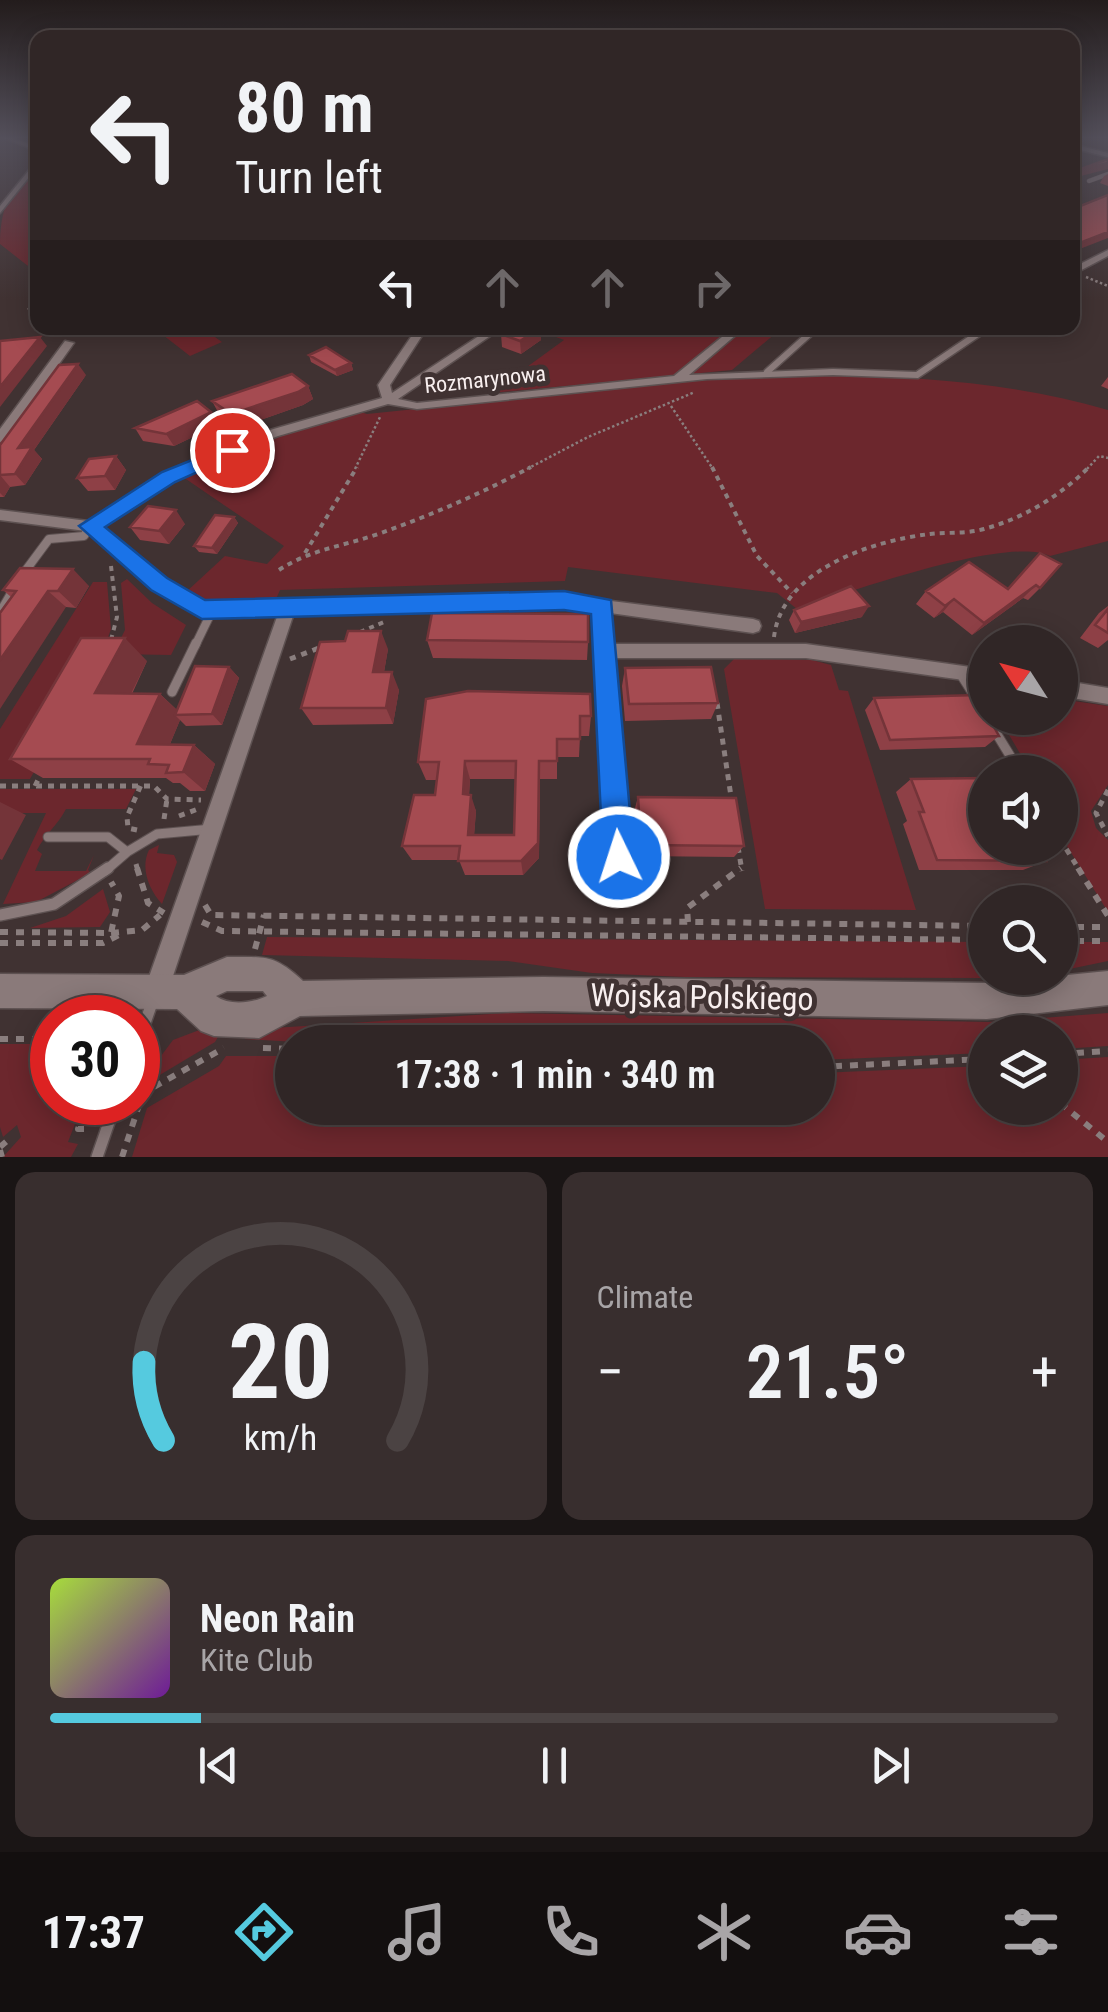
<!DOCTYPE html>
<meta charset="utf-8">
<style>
body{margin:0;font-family:"Roboto Condensed",sans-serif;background:#382e2e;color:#f1f3f6;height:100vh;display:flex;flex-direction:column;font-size:38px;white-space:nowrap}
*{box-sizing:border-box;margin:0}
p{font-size:32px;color:#a8a5a7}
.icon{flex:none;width:55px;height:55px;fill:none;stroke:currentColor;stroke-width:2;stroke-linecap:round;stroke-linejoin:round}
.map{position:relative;height:1157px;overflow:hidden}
.panel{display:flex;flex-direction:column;gap:15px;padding:15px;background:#1a1515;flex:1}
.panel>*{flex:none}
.guide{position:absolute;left:30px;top:30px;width:1050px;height:305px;border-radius:20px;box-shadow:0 5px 25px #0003,0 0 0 2px #4b4343;background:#302626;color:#f1f3f6;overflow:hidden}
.needle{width:65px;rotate:306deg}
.controls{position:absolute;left:968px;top:625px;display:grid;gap:20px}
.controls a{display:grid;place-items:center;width:110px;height:110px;border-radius:50%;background:#302626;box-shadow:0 5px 25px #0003,0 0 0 2px #4b4343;font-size:50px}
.speed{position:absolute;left:30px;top:995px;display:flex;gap:20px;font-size:50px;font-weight:700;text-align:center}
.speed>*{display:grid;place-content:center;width:130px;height:130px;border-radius:50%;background:#302626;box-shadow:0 5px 25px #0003,0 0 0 2px #4b4343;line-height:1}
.speed .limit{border:15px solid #d22;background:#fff;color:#111}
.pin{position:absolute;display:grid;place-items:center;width:85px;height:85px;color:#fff;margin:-42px;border:5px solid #fff;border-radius:50%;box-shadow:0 2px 10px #0007}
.me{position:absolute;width:110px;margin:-55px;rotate:356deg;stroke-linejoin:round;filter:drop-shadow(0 0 8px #0008)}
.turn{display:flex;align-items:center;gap:35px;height:210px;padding:0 40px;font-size:45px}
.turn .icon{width:130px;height:130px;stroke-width:2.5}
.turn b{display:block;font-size:70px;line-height:85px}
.lanes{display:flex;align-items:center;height:95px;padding:0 40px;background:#0003;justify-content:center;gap:50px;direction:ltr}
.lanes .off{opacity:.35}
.big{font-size:75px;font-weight:600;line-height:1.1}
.panel .card{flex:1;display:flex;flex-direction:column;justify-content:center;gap:15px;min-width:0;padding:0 35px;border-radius:20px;background:#382e2e}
.panel .dial{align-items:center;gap:0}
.dial svg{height:260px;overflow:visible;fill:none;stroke:#4b4343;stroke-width:7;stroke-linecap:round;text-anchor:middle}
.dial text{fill:#f1f3f6;stroke:none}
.song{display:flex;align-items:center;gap:30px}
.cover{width:120px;height:120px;border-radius:15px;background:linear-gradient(135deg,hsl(80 70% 55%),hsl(280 70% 35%))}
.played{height:10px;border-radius:5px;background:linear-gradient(90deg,#55cadf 15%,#4b4343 15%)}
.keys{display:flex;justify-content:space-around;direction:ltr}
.heat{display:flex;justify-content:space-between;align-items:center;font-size:55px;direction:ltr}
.panel .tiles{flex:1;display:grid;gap:15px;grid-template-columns:1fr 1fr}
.card:last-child{grid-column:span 2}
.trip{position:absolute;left:275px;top:1025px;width:560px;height:100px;border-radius:50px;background:#302626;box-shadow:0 5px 25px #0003,0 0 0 2px #4b4343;font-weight:600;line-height:100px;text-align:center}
.tab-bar{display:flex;height:160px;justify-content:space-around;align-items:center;background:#130f0f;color:#a8a5a7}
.tab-bar .icon{width:70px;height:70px}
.tab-bar .current{color:#55cadf}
.tab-bar b{font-size:45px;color:#f1f3f6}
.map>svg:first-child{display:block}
</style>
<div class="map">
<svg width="1108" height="1157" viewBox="0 0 1108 1157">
<rect width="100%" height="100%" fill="#403232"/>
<path fill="#6c272d" d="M37 172V273L0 244C0 216 7 183 37 172Z
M154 328H202L222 342 190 356Z
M532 328H782L732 370 491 393 564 340Z
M827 375C923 377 1016 383 1108 410V541L1050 556C1008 535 847 593 797 609L777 593 568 567 565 581 280 590 276 599 198 600 185 593 225 556 267 564 284 546 183 477H168L350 409 367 414 687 381Z
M127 579 152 603 186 625 171 655 113 654 125 630 121 583Z
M93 582H107L111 629 104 649 30 779H0V729Z
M734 659 812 660 831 665 839 690 848 691 916 910 765 909 724 669Z
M1060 699 1108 706V785L1091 811 1096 828 1108 840V912L1060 835V772H1031L999 718H1060Z
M0 789H136L126 809H66C57 826 46 833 37 850L42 854 35 871H86L94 855 88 870 91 873 36 902 3 904 46 813H0Z
M159 845 157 853 174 855 177 862 162 904C149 890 140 868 149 850Z
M103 889 110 912 100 927 30 928 66 916Z
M267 937 985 942V978H990L685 977 592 973 508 961 262 955Z
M1108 942V961L1060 971V942Z
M506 1013 989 1022 1108 1013V1046L1060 1049V1032H985V1053L818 1060V1042H297L245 1039 243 1030Z
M202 1029 222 1030 215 1042 153 1079 146 1076 173 1040Z
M0 1044H52V1102L83 1103 68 1142 78 1144 71 1157H3L21 1137 17 1125 3 1137 0 1127Z
M226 1056H292V1108H818V1073L985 1066V1108H1060V1060L1108 1057V1157H132L147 1108 219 1066Z"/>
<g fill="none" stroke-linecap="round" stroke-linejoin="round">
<defs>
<path id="service-far5" d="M1089 181 1108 174"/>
<path id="service-far4" d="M813 331 816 328"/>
<path id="service-far3" d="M767 372 815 329"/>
<path id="service-far2" d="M23 574 49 539 84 536 90 526
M0 612 13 590
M195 646 212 611"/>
<path id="service-far1" d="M960 673 979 703
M172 692 196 643
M987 718 1020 772
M48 837H108L127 852 105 871
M127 852 157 834 212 829"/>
<path id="service" d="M0 915 54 904 108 868
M138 1043 153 1000
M97 1157 116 1102"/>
<path id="minor" d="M1 137H9L38 147V151Z
M1072 144 1108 153V157L1072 148Z
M38 159V166L0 213V206Z
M1108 250V256L1072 275V268Z
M417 328H427L390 385 392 393 491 328H502L398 399 417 403 674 376 733 328H744L689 375 833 369 916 372 981 328H992L918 378 833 375 707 379 417 409 388 404 278 436 185 474 100 527 164 580 204 603 564 595 753 619 759 621 761 626 759 631 753 633 610 613 613 644H806L985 669V683L806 658H614L629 857 626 864 619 867 612 864 609 857 594 611 564 607 294 613 168 991 164 999 156 1003 148 999 144 991 278 614 196 613 154 588 86 531 0 520V510L88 521 175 468 270 430 382 398 378 385Z
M65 341 74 343 4 441 0 442V429Z
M1060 680 1108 688V704L1060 696Z"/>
<path id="secondary" d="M227 957C265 957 274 954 303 981L543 977 987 983 1108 971V1005L987 1019 543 1011 300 1016 259 1038 214 1036 201 1031 177 1009 0 1008V974L184 975ZM227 991H263L267 996C253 1003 229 1006 216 996Z"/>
</defs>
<use href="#service-far5" stroke="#5d5151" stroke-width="5"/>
<use href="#service-far4" stroke="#5d5151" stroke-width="6"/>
<use href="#service-far3" stroke="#5d5151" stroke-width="9"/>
<use href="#service-far2" stroke="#5d5151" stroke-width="10"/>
<use href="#service-far1" stroke="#5d5151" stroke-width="11"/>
<use href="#service" stroke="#5d5151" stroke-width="14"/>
<use href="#minor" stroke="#5d5151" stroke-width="3"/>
<use href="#secondary" stroke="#5d5151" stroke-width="3"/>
<path stroke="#8a7e7e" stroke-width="2.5" stroke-dasharray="2.5 2.5" stroke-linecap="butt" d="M1086 277 1108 286
M28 308 38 317
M49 328 59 335
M671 406 713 469
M355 469 380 417
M527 469 588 437 695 392
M1087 469 1099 456 1108 458"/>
<path stroke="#8a7e7e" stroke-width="4" stroke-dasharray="5 5" stroke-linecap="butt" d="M712 467 757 556 792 593
M305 553 357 467
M111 566 117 617 111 640
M279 570C311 549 345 546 381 533 434 514 482 493 531 467
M360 632 384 622
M774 637C782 570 871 541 930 534 948 532 966 534 984 529 1024 518 1060 496 1089 467"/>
<path stroke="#8a7e7e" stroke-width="5" stroke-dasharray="6 6" stroke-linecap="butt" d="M290 659 319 648
M717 703 732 803
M0 786H154L167 799 201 800
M35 786 42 772
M1108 790 1096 813 1108 836
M179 816 198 809
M164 819 167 799
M137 830 128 828 127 817 141 785
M1060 839 1080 871
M738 847 742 871
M136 864 138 871"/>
<path stroke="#8a7e7e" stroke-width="6" stroke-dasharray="8 8" stroke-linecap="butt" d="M137 868 148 903 164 913
M1078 868 1108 916
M205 905 211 915 985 926
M202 922 222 931 985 940
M688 922 687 908 741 868
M1060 927H1108
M0 932 111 933 119 896 111 882
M111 933 142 930 160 915
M1060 941H1108
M0 943H103L123 933
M255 949 264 915
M0 1039H52
M263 1048 292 1049
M1060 1054 1108 1051
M818 1067 985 1059
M1060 1103 1108 1142
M84 1129H78L87 1102
M0 1147 7 1141
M0 1150 2 1157
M122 1157 143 1093 224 1048"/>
<use href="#service-far5" stroke="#8a7a7a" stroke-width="4"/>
<use href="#service-far4" stroke="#8a7a7a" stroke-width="5"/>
<use href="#service-far3" stroke="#8a7a7a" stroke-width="6"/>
<use href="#service-far2" stroke="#8a7a7a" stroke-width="8"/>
<use href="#service-far1" stroke="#8a7a7a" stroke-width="9"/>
<use href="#service" stroke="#8a7a7a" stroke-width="11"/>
<use href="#minor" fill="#8a7a7a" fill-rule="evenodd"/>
<use href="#secondary" fill="#8a7a7a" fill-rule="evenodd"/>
</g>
<path fill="#8e4046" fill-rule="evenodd" d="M1108 174V186L1100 183 1104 176Z
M501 334 541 340 521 354 502 347Z
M309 355 351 363 353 370 337 376 311 362Z
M86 375 34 450 42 459 25 485 10 487 4 497H0V445Z
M1108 377V389L1101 386Z
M308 386 313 399 303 405 252 423 256 432 248 435 219 414 212 401Z
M211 412 218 425 174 446 143 441 135 428Z
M116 456 126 470 115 490 88 491 77 478Z
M234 517 238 523 217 554 199 552 194 546Z
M185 524 169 544 140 540 130 527Z
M1040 553V588L1028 600 1023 598 972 635 943 612 934 618 916 604 926 591 1007 589Z
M89 586 76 608 66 607 11 597 3 590Z
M1108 606V640L1098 648 1080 638 1099 613Z
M794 610 862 617 795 633 789 620Z
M427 640 588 642 587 660 433 658Z
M388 649 384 672 399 690 393 724 313 725 301 708Z
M147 661 132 694H160L177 710 229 667 239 678 222 725 186 726 180 720 170 744 194 745 215 764 205 791H190L180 783H173L166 778H43L10 759Z
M625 668 718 703 711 719 625 721 622 686Z
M874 698 999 736 985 747 880 750 865 710Z
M426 699 591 716 589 736H580L579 757H557V779H540L539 858 523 875H465L459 860H412L402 846 435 795 437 780H426L418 762ZM470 779H516L514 835H474L476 811 469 795Z
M911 779 1046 861 1023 870H919L903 824 907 821 896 792Z
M638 797 744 846 734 857 637 856 630 826Z"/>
<path fill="#743439" d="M1108 163V169L1077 177 1081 169Z
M1108 232V238L1072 252V246Z
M541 328V340L521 354 520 341Z
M40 337 47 346 0 407V387Z
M351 363 353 370 337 376 335 370Z
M78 364 86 375 34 450 42 459 25 485 15 474 18 448Z
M308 386 313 399 303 405 252 423 256 432 248 435 242 421 243 410Z
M211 412 218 425 174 446 166 434Z
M116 456 126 470 115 490 105 476Z
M0 475 10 487 4 497 0 493Z
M176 510 185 524 169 544 159 531Z
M234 517 238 523 217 554 212 548Z
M73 569 89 586 76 608 58 591Z
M1036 585 1023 598 972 635 984 623Z
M48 591 66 607 0 709V660Z
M954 599 943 612 934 618 945 606Z
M869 606 862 617 795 633 801 622Z
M381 631 388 649 381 689 373 672Z
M125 638 147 661 121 714 95 693Z
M229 667 239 678 222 725 212 714Z
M392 672 399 690 393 724 386 708Z
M160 694 182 715H175L180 720 162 763 137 744Z
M194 745 215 764 205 791 183 772Z
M465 761 470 779 468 811 463 794Z
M539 761V858L523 875 521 861Z
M471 795 476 811 473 850 468 835Z
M0 802 26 815 2 860 0 859Z"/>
<path fill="#a54b51" stroke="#743439" stroke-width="2.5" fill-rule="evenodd" d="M1108 159V163L1081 169Z
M1108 195V232L1072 246V205L1078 207Z
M511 328H540L520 341 501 334Z
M40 337 0 387V341Z
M326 347 351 363 335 370 309 355Z
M78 364 18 448 32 447 15 474 0 475V445L59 365Z
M292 374 308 386 298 392 243 410 250 418 242 421 212 401Z
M197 401 211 412 166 434 135 428Z
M116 456 105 476 77 478 89 459Z
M148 506 176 510 159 531 130 527Z
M215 515 234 517 212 548 194 546Z
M1040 553 1061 564 1040 588 1036 585 984 623 954 599 945 606 926 591 969 562 1008 589Z
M20 568 73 569 58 591H48L0 660V613L16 591 3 590Z
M851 586 869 606 801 622 794 610Z
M1108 609V633L1095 625Z
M432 613 588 614V642L427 640Z
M348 631H381L373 672H392L386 708H301L320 642 345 641Z
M81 638H125L95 693 160 694 137 744 194 745 183 772 166 773 169 765 148 764 150 759H10Z
M195 666 229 667 212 714 175 715Z
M711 667 718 703 629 704 625 668Z
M468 691 590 694 591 716H580V739H557V761H539L538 843 521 861H458L460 846H402L414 795H435L439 762H418L426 699ZM465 761H516L514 835H468L471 795 463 794Z
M977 695 985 710V718H989L999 736 890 740 874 698Z
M985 778V848H1040L1046 861 937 860 919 812H924L911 779Z
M638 797 736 798 744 846 642 845 634 813 639 812Z"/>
<linearGradient id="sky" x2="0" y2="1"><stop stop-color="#231c1c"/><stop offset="0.46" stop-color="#534f5a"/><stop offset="1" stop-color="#534f5a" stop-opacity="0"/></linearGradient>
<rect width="1108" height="299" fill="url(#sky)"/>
<path fill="#1a73e8" stroke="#114b97" stroke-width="2.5" d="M232 444 241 450 238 454 175 482 105 527 167 578 205 600 564 591 611 600 634 857 630 868 619 873 608 868 603 857 591 614 564 610 202 619 151 590 79 526 162 472Z"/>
<g text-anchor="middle" stroke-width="10" stroke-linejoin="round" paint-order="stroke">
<g font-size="22" fill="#f8efef" stroke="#403232">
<text transform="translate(485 379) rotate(-6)" y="8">Rozmarynowa</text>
</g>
<g font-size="32" fill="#f8efef" stroke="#403232">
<text transform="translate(702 997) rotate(1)" y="11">Wojska Polskiego</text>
</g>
</g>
</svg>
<div class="controls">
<a><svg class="needle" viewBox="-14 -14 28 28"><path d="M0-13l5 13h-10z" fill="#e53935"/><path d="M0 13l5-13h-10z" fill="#a8a5a7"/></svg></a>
<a><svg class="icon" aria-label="sound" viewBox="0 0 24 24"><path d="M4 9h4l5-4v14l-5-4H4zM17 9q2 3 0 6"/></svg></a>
<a><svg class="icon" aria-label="search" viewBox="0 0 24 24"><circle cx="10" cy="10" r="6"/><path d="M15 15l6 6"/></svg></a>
<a><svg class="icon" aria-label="layers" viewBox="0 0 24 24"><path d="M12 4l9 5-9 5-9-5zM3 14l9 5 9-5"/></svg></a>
</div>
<div class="speed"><div class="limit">30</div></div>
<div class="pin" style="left:232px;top:450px;background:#d93025"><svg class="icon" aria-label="arrive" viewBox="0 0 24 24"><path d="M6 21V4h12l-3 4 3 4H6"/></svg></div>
<svg class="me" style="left:619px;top:857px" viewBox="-20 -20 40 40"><circle r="17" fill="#1a73e8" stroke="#fff" stroke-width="3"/><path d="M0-11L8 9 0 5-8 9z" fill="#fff"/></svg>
<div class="trip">17:38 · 1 min · 340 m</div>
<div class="guide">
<div class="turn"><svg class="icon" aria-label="left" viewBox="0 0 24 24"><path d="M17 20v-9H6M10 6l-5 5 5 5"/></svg><div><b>80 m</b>Turn left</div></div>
<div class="lanes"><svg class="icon" aria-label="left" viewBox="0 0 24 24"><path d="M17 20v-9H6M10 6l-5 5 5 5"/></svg><svg class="icon off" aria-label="ahead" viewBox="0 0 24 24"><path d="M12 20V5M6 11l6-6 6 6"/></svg><svg class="icon off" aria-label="ahead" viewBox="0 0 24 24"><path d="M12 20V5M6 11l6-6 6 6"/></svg><svg class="icon off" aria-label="right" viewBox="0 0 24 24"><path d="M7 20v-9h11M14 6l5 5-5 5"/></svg></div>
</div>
</div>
<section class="panel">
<div class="tiles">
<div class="card dial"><svg viewBox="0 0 100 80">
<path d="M14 69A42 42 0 1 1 86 69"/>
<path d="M14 69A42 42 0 0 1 8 45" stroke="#55cadf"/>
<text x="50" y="56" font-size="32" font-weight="700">20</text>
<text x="50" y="72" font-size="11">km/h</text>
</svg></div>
<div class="card"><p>Climate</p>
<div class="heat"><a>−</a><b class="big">21.5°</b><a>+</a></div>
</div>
<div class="card">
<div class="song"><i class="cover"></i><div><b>Neon Rain</b><p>Kite Club</p></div></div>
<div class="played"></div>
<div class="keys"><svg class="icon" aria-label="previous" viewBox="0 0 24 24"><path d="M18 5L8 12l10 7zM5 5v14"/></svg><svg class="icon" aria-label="pause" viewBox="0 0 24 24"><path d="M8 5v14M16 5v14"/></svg><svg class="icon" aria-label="next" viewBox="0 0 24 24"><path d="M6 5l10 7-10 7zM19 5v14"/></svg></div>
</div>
</div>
</section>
<nav class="tab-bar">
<b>17:37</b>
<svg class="icon current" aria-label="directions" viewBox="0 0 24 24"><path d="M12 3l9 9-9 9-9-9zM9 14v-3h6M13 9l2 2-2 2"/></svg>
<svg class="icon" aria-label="music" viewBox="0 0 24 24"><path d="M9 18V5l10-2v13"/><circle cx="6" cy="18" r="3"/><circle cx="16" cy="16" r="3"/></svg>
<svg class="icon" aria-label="phone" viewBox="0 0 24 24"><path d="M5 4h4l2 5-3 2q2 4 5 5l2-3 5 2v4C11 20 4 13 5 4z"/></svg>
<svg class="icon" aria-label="climate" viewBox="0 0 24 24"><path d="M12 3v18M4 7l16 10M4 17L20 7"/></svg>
<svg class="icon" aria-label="car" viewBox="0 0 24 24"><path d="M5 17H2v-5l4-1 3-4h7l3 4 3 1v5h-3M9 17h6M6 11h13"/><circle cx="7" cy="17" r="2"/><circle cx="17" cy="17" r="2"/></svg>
<svg class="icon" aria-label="filters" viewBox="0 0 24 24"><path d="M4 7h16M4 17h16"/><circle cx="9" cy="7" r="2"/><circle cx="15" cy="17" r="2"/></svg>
</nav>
